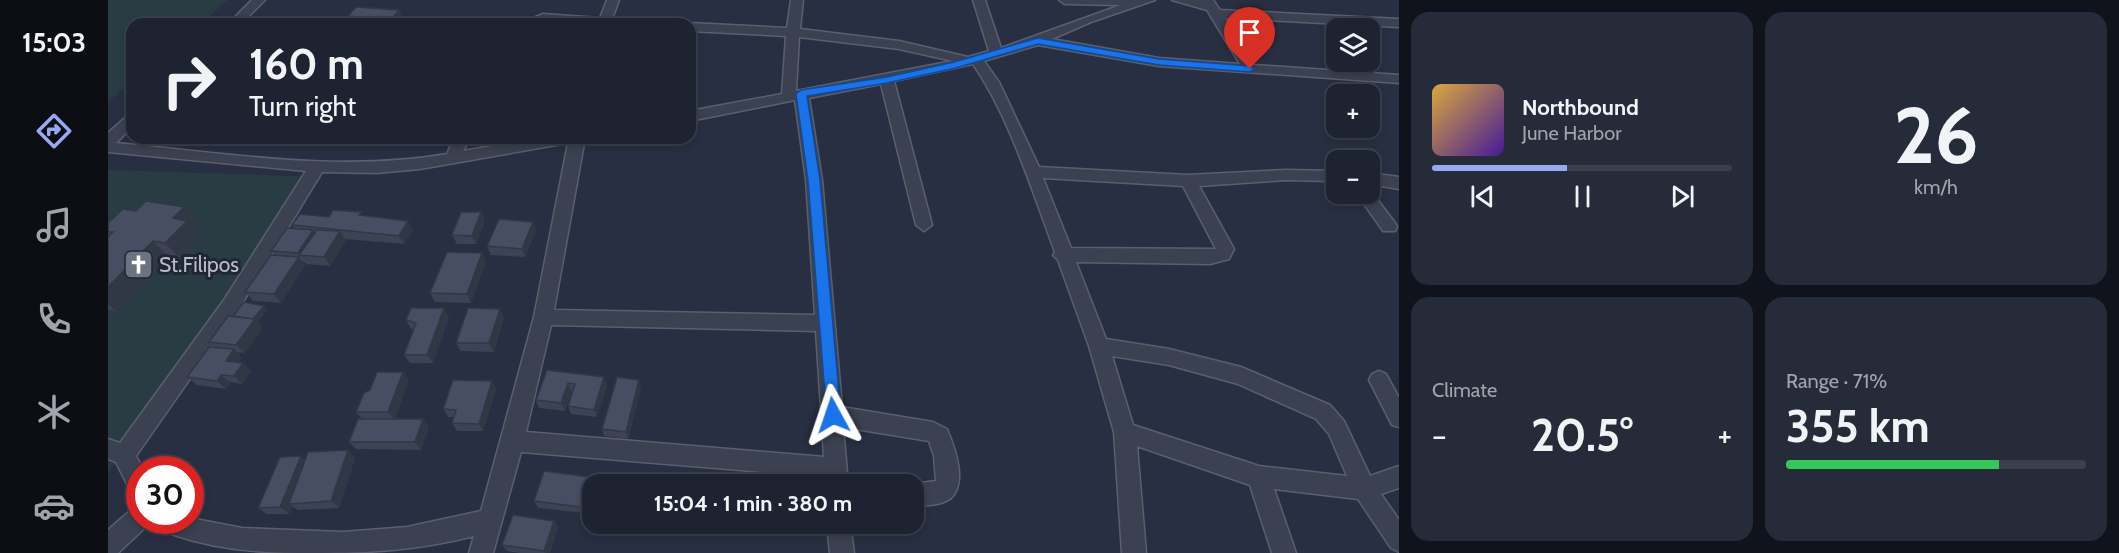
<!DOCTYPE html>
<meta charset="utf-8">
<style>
body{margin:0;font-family:Cabin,sans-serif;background:#262b3a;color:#f1f3f6;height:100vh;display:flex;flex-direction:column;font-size:22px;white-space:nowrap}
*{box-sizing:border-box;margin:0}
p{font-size:20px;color:#a1a4ac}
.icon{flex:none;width:33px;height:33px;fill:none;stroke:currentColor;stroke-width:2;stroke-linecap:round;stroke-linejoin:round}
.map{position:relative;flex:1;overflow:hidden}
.side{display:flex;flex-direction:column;gap:12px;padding:12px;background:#10131c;width:720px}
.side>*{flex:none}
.top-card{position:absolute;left:18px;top:18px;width:570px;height:126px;border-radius:18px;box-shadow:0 3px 9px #0003,0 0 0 2px #3c404d;background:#1e2332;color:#f1f3f6;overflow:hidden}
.tools{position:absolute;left:1218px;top:18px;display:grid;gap:12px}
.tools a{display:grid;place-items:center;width:54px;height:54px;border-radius:12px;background:#1e2332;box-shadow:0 3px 9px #0003,0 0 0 2px #3c404d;font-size:30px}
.speed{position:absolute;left:18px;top:456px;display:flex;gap:12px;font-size:30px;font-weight:700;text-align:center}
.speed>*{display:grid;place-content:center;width:78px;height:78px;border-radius:50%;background:#1e2332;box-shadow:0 3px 9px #0003,0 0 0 2px #3c404d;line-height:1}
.speed .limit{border:9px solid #d22;background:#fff;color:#111}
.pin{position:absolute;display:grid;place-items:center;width:51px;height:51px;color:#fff;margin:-62px -26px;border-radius:50% 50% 50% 0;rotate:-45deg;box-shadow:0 0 6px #0007}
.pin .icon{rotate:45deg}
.me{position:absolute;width:66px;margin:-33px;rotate:355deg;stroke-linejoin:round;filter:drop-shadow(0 0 4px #0008)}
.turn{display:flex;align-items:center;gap:21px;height:126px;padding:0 24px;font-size:27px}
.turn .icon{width:78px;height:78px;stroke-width:2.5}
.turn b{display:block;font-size:42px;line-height:51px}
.big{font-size:45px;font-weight:700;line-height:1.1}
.side .tile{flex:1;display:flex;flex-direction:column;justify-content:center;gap:9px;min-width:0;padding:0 21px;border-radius:18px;background:#262b3a}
.side .dial{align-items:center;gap:0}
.dial b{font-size:78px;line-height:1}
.song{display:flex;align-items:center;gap:18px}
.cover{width:72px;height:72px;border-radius:9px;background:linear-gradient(135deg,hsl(40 70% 55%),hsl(260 70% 35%))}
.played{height:6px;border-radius:3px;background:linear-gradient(90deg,#96aaf4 45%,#3c404d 45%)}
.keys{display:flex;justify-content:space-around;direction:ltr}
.heat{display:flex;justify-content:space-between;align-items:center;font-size:33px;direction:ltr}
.charge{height:9px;border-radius:4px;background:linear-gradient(90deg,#34c759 71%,#3c404d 0)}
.side .tiles{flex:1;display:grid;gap:12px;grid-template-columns:repeat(2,1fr)}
.trip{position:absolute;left:474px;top:474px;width:342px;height:60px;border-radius:18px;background:#1e2332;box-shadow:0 3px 9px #0003,0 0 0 2px #3c404d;font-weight:700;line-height:60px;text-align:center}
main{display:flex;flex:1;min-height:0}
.menu{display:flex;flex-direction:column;width:108px;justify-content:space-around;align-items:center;background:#0c0e14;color:#a1a4ac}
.menu .icon{width:42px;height:42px}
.menu .active{color:#96aaf4}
.menu b{font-size:27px;color:#f1f3f6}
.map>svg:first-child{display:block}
</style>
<main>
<nav class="menu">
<b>15:03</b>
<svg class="icon active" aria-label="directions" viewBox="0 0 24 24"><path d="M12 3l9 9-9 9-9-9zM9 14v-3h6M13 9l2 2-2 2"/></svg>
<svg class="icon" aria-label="music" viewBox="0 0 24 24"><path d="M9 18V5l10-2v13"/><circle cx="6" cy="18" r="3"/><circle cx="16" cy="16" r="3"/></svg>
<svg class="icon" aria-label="phone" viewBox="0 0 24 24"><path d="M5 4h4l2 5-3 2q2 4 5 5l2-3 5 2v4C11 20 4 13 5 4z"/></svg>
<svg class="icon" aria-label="climate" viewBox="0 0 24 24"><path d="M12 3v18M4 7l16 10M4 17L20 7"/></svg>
<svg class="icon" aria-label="car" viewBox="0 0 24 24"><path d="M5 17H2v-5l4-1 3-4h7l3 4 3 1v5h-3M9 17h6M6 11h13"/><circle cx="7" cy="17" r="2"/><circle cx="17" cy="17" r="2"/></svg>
</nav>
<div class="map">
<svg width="1291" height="553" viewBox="0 0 1291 553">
<rect width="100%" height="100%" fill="#282f42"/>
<path fill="#2a3c43" d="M0 0H120L92 24H24V81L0 102Z
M0 170 214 177 0 473Z"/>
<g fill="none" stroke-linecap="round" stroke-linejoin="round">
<defs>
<path id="minor" d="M144 0H157L133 24H120Z
M499 0H511L504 19 525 20 531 24 436 22 411 24 435 14 492 18Z
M683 0H695L692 29 791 41 860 57 881 51 865 0H877L893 48 1013 5 957 4 951 0H1047L983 22 944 39 1051 58 1132 64 1099 10 1064 0H1105L1112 10 1291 19V27L1117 18 1146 65 1291 75V83L1051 66 930 45 876 61 891 82 931 167 1080 175 1178 170 1228 171V181L1178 180 1091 186 1126 249 1121 259 1102 264 968 262 998 339 1061 349 1133 367 1222 405 1236 421 1262 476 1291 466V488L1273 494 1291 520V552L1283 548 1250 499 1166 489 1188 553H1164L1142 485 1029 446 1038 553H1014L1006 432 981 346 950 260 945 255 947 252C924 191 902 118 865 64L786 81 824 225 816 231 808 225 773 84 701 98 714 180 734 407 825 422 839 429C846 446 860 482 843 498 833 506 817 505 806 506L805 484 828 481 826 456 821 441 735 427 740 484H718L717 477 413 452 385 553H361L366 536C311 550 263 553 206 553 150 553 100 550 48 528L45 520 82 518 134 528 235 532 299 527 373 511 426 317 460 143 312 169 268 173 214 172 130 310 28 456 35 470H32V497L24 494 8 462 0 459V439L12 443 116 300 198 171 0 152V133L19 116 24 114V127L8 143C118 153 229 173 339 154L346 138H362L355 151 432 138H477L446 310 707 315 698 180 687 100 582 121V111L674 94 678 36 582 31V24H579L582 23 679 28ZM691 37 791 49 845 61 688 91ZM935 178 1075 186 1108 249 963 248ZM443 325 708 331 716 457 418 432ZM1004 356 1061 365 1130 384 1208 419 1221 434 1239 476 1151 466 1025 425Z
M1262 173 1291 177V189L1262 184Z
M1262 190 1287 223 1289 227 1287 231H1275L1249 194H1262Z
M1271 371 1278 374 1291 398V427L1284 425 1261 380 1264 374Z
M32 506V520H42L40 525 10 553H0V530L24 509Z
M719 524H742L746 553H722Z"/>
</defs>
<use href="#minor" stroke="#5a5f6f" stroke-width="3"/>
<use href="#minor" fill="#3c4151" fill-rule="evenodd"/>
</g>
<path fill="#3d4355" d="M291 10 295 19 291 24H243L240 16Z
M76 207 91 223 86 228 93 237 73 259 61 257 9 312 0 310V223L28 211Z
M373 212 377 221 368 244H349L344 235Z
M256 216 305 230 296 244 237 239 238 240 222 266 198 264 196 262 194 261 197 265 173 303 145 301 137 292 167 255 163 251 187 229 184 225 221 217Z
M428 231 417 257 383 255 379 246Z
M378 261 363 303 327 302 322 293Z
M156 306 159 310 150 322 155 328 137 353 129 352 134 358 131 362 135 363 143 371 134 384 122 382 118 389 89 385 79 377 107 347 101 342 126 317Z
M341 317 325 363H302L296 355 306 329H303L298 320Z
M396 317 386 352 353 351 348 343Z
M439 370 499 385 489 417 463 414 460 406 465 391H463L457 411 431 408 428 400Z
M301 380 287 419 321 427 313 450 248 449 241 442 254 419 248 412 262 390Z
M384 381 388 389 375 431H349L344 423 346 417H340L335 409Z
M533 388 520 439 496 436 494 429Z
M240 450 247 458 231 508 190 510 184 506 181 514H159L150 508Z
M484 484 476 513 430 508 426 501Z
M446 521 450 527 442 553H412L399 551 394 545Z"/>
<path fill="#323745" d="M291 10 295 19 291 24H285L283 20Z
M76 207 91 223 86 228 93 237 73 259 57 243 65 218Z
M373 212 377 221 368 244 364 236Z
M300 221 305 230 296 244 291 236Z
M425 222 428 231 417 257 414 249Z
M205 230 211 239 192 255 190 253Z
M232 231 238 240 222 266 216 257Z
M45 241 61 257 9 312 0 304V287Z
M374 253 378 261 363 303 359 294Z
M191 257 197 265 173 303 166 294Z
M156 306 159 310 150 322 155 328 137 353 128 345 145 320Z
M336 308 341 317 325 363 319 355Z
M392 309 396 317 386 352 381 343Z
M126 349 134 358 127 369 118 361Z
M135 363 143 371 134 384 126 376Z
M295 372 301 380 287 420 280 412Z
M113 375 122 382 118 389 109 381Z
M496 377 499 385 489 417 486 410Z
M531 380 533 388 520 439 518 432Z
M384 381 388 389 375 431 371 424Z
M460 383 463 391 457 411 453 403Z
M315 419 321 427 313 450 307 442Z
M240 450 247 458 231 508 223 501Z
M193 456 201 464 181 504 184 506 181 514 172 507Z
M481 477 484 484 476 513 473 507Z
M446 521 450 527 442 553H437L436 551Z"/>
<path fill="#474e63" stroke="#323745" stroke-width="1.5" d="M248 7 291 10 283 20 240 16Z
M38 201 76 207 65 218 79 221 57 243 45 241 0 287V237L5 232H0V223L15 209 28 211Z
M225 210 254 212 251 215 300 221 291 236 184 225 192 214 221 217Z
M353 212H373L364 236 344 235Z
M391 219 425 222 414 249 379 246Z
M179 228 205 230 190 253 163 251Z
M209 230 232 231 216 257 191 255Z
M339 252 374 253 359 294 322 293Z
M163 255 191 257 166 294 137 292Z
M136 302 156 306 145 319 125 316Z
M303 308H336L319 355H296L308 323 298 320Z
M360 308 392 309 381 343H348Z
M120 316 147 319 128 345 101 342Z
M101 347 126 349 118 361 135 363 126 376 113 375 109 381 79 377Z
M439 370 496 377 486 410 460 406 467 384 460 383 453 403 428 400Z
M269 372H295L280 412H248L256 393 262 390Z
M509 377 531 380 518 432 494 429Z
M345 380 384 381 371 424 344 423 348 410 335 409Z
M250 419H315L307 442H241Z
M240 450 223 501 181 504 200 452Z
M193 456 172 507 150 508 172 457Z
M436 471 481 477 473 507 426 501Z
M405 515 446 521 436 551 394 545Z"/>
<path fill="#1a73e8" stroke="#114b97" stroke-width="1.5" d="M930 38 1051 59 1142 66 1147 69 1142 72 1051 65 930 44 848 68 779 83 699 96 712 180 733 415 731 420H719L700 180 688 94 693 90 779 77 846 62Z"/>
<defs>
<symbol id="church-square" viewBox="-11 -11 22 22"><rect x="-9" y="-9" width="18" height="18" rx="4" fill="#6b7280" stroke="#212637"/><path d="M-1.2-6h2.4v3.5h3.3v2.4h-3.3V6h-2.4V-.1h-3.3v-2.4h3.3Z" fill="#fff"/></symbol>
</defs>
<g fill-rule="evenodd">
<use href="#church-square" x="14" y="248" width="33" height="33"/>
</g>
<g text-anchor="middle" stroke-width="6" stroke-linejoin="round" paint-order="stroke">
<g font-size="21" fill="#b9bdcb" stroke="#212637" text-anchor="start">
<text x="51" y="272">St.Filipos</text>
</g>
</g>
</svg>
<div class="tools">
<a><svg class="icon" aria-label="layers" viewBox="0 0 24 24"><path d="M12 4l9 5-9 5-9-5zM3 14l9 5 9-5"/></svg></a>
<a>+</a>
<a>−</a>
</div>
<div class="speed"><div class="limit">30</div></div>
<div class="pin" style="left:1142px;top:69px;background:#d93025"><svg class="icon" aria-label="arrive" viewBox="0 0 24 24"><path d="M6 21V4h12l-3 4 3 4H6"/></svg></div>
<svg class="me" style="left:725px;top:415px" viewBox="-20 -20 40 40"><path d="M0-17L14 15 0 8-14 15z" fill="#1a73e8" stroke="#fff" stroke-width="4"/></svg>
<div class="trip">15:04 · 1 min · 380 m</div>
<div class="top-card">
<div class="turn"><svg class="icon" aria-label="right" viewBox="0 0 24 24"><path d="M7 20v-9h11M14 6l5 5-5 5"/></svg><div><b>160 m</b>Turn right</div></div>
</div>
</div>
<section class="side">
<div class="tiles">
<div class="tile">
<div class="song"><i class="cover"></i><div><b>Northbound</b><p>June Harbor</p></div></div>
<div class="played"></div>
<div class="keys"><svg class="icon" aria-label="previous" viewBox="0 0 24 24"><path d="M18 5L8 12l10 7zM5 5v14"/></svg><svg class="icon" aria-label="pause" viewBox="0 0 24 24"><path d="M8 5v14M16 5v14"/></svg><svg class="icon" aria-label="next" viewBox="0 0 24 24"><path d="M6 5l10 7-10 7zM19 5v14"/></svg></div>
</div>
<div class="tile dial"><b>26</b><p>km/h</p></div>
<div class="tile"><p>Climate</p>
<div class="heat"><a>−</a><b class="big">20.5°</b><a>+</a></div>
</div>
<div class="tile"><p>Range · 71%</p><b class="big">355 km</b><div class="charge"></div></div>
</div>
</section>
</main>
